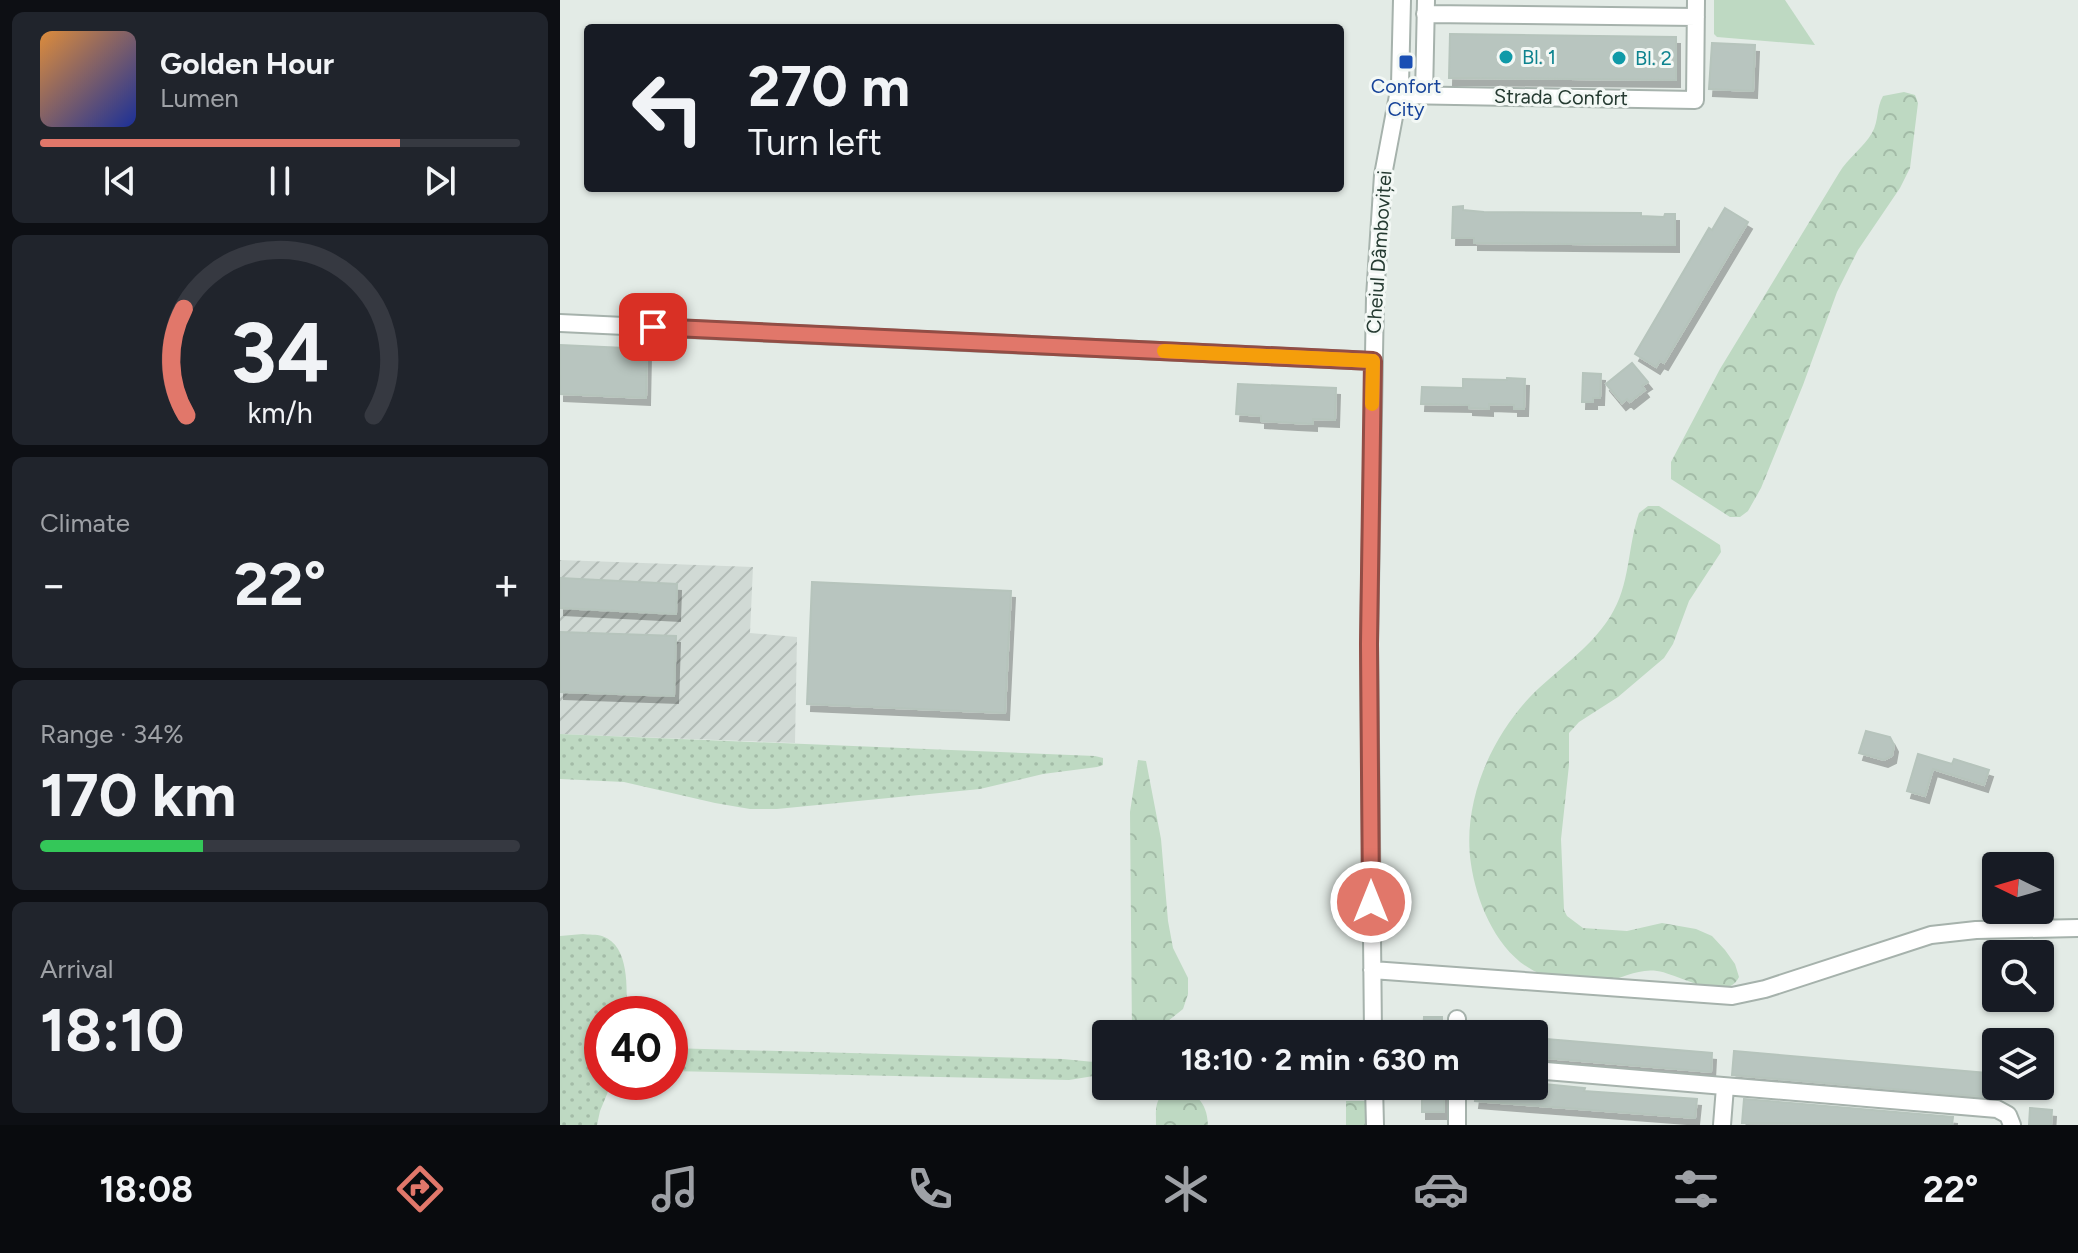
<!DOCTYPE html>
<meta charset="utf-8">
<style>
body{margin:0;font-family:Figtree,sans-serif;background:#20242c;color:#f1f3f6;height:100vh;display:flex;flex-direction:column;font-size:30px;white-space:nowrap}
*{box-sizing:border-box;margin:0}
p{font-size:26px;color:#9ea1a6}
.icon{flex:none;width:44px;height:44px;fill:none;stroke:currentColor;stroke-width:2;stroke-linecap:round;stroke-linejoin:round}
.map{position:relative;flex:1;overflow:hidden}
.details{display:flex;flex-direction:column;gap:12px;padding:12px;background:#0d0f14;width:560px}
.details>*{flex:none}
.guide{position:absolute;left:24px;top:24px;width:760px;height:168px;border-radius:8px;box-shadow:0 2px 6px #0004;background:#171b24;color:#f1f3f6;overflow:hidden}
.needle{width:52px;rotate:275deg}
.fabs{position:absolute;left:1422px;top:852px;display:grid;gap:16px}
.fabs a{display:grid;place-items:center;width:72px;height:72px;border-radius:8px;background:#171b24;box-shadow:0 2px 6px #0004;font-size:40px}
.speed{position:absolute;left:24px;top:996px;display:flex;gap:16px;font-size:40px;font-weight:700;text-align:center}
.speed>*{display:grid;place-content:center;width:104px;height:104px;border-radius:50%;background:#171b24;box-shadow:0 2px 6px #0004;line-height:1}
.speed .limit{border:12px solid #d22;background:#fff;color:#111}
.pin{position:absolute;display:grid;place-items:center;width:68px;height:68px;color:#fff;margin:-34px;border-radius:16px;box-shadow:0 4px 12px #0006}
.me{position:absolute;width:88px;margin:-44px;rotate:0deg;stroke-linejoin:round;filter:drop-shadow(0 0 6px #0008)}
.turn{display:flex;align-items:center;gap:28px;height:168px;padding:0 32px;font-size:36px}
.turn .icon{width:104px;height:104px;stroke-width:2.5}
.turn b{display:block;font-size:56px;line-height:68px}
.big{font-size:60px;font-weight:700;line-height:1.1}
.details .tile{flex:1;display:flex;flex-direction:column;justify-content:center;gap:12px;min-width:0;padding:0 28px;border-radius:12px;background:#20242c}
.details .dial{align-items:center;gap:0}
.dial svg{height:208px;overflow:visible;fill:none;stroke:#363941;stroke-width:7;stroke-linecap:round;text-anchor:middle}
.dial text{fill:#f1f3f6;stroke:none}
.song{display:flex;align-items:center;gap:24px}
.cover{width:96px;height:96px;border-radius:12px;background:linear-gradient(135deg,hsl(30 70% 55%),hsl(230 70% 35%))}
.played{height:8px;border-radius:4px;background:linear-gradient(90deg,#e1776a 75%,#363941 75%)}
.keys{display:flex;justify-content:space-around;direction:ltr}
.heat{display:flex;justify-content:space-between;align-items:center;font-size:44px;direction:ltr}
.charge{height:12px;border-radius:6px;background:linear-gradient(90deg,#34c759 34%,#363941 0)}
.trip{position:absolute;left:532px;top:1020px;width:456px;height:80px;border-radius:8px;background:#171b24;box-shadow:0 2px 6px #0004;font-weight:700;line-height:80px;text-align:center}
.dock{display:flex;height:128px;justify-content:space-around;align-items:center;background:#090b0e;color:#9ea1a6}
.dock .icon{width:56px;height:56px}
.dock .on{color:#e1776a}
.dock b{font-size:36px;color:#f1f3f6}
main{display:flex;flex:1;min-height:0}
.map>svg:first-child{display:block}
</style>
<main>
<section class="details">
<div class="tile">
<div class="song"><i class="cover"></i><div><b>Golden Hour</b><p>Lumen</p></div></div>
<div class="played"></div>
<div class="keys"><svg class="icon" aria-label="previous" viewBox="0 0 24 24"><path d="M18 5L8 12l10 7zM5 5v14"/></svg><svg class="icon" aria-label="pause" viewBox="0 0 24 24"><path d="M8 5v14M16 5v14"/></svg><svg class="icon" aria-label="next" viewBox="0 0 24 24"><path d="M6 5l10 7-10 7zM19 5v14"/></svg></div>
</div>
<div class="tile dial"><svg viewBox="0 0 100 80">
<path d="M14 69A42 42 0 1 1 86 69"/>
<path d="M14 69A42 42 0 0 1 13 28" stroke="#e1776a"/>
<text x="50" y="56" font-size="32" font-weight="700">34</text>
<text x="50" y="72" font-size="11">km/h</text>
</svg></div>
<div class="tile"><p>Climate</p>
<div class="heat"><a>−</a><b class="big">22°</b><a>+</a></div>
</div>
<div class="tile"><p>Range · 34%</p><b class="big">170 km</b><div class="charge"></div></div>
<div class="tile"><p>Arrival</p><b class="big">18:10</b></div>
</section>
<div class="map">
<svg width="1518" height="1125" viewBox="0 0 1518 1125">
<defs>
<pattern id="industrial-furrows" width="10" height="10" patternUnits="userSpaceOnUse" patternTransform="scale(2)"><rect width="10" height="10" fill="#d1dad5"/><path d="M-1 1l2-2M0 10L10 0M9 11l2-2" fill="none" stroke="#b3bcb7"/></pattern>
<pattern id="grass-dots" width="8" height="8" patternUnits="userSpaceOnUse" patternTransform="scale(2)"><rect width="8" height="8" fill="#bed9c2"/><path d="M2 2h.1M6 6h.1" fill="none" stroke="#a3bba7" stroke-width="1.8" stroke-linecap="round"/></pattern>
<pattern id="forest-crowns" width="20" height="18" patternUnits="userSpaceOnUse" patternTransform="scale(2)"><rect width="20" height="18" fill="#bed9c2"/><path d="M2 6a3 3 0 1 1 6 0M12 15a3 3 0 1 1 6 0" fill="none" stroke="#a3bba7"/></pattern>
<filter id="shadow"><feDropShadow dx="4" dy="7" stdDeviation="0" flood-color="#0004"/></filter>
</defs>
<rect width="100%" height="100%" fill="#e3ebe6"/>
<path fill="url(#industrial-furrows)" d="M0 560 193 567 190 633 237 637 235 743 0 734Z"/>
<path fill="url(#grass-dots)" d="M0 734 535 756 543 758V765L537 767 483 774 420 789 217 809H190L155 803 64 782 0 779Z
M23 934C28 935 37 934 42 936 71 946 66 990 67 1014H42V1082H52L40 1111 37 1125H0V936Z
M110 1048 503 1059 544 1063 546 1074 509 1080 110 1071Z"/>
<path fill="url(#forest-crowns)" d="M1344 92 1355 95 1358 103 1350 168 1340 188 1298 250 1277 292 1243 385 1201 488 1188 511 1180 517H1170L1111 479V462L1160 369 1279 173C1288 158 1303 148 1312 133 1319 121 1316 108 1323 96Z
M1088 506H1099L1160 545 1161 552 1129 601 1113 644 1104 658 1058 697 1019 722 1009 733V765L1001 839 1004 910 1007 916 1023 928 1067 931 1102 923 1136 929 1152 936 1165 950 1175 964 1179 977C1165 1005 1120 974 1097 971 1078 968 1063 979 1044 981 1035 982 1024 979 1014 979 1005 978 994 978 984 975 941 961 917 906 911 864 902 805 929 741 969 698 996 670 1029 650 1050 617 1071 584 1067 548 1079 513Z
M578 760 586 761 587 766 601 839 608 921 613 948 628 978V994L623 1009 608 1021 606 1034H572L570 812Z
M611 1090C635 1090 647 1101 648 1125H596C596 1109 594 1096 611 1090Z
M786 1101H808V1125H786Z"/>
<path fill="#bed9c2" d="M1154 0H1225L1255 45 1157 37 1154 34Z"/>
<path fill="#b8c5bf" stroke="#b6c4bc" stroke-width="2" filter="url(#shadow)" d="M890 34 1116 37V80L889 78Z
M1152 43 1195 45 1193 91 1149 89Z
M903 206V210L924 212 1081 213V216L1104 217 1105 214H1115V245L914 243V238H892L893 207Z
M1165 208 1188 222 1104 363 1100 361 1096 367 1075 354 1149 228 1152 230Z
M0 345 87 349 86 398 0 394Z
M1072 363 1088 382 1082 386 1085 390 1070 402 1067 399 1062 403 1046 384Z
M1023 373 1041 374 1040 398H1033V402H1022Z
M947 378 965 379 964 409H954V405L929 404V409L909 408V405L861 404 862 387 903 388V379L947 380Z
M678 384 776 388 775 420 753 419V424L734 423 701 421V416L676 414Z
M0 578 117 584 116 614 0 608Z
M252 582 451 591 445 713 247 704Z
M0 632 116 636 114 696 0 692Z
M1306 731 1330 737 1334 745 1332 756 1324 760 1299 753Z
M1358 754 1392 764 1394 759 1429 770 1424 785 1373 769 1365 796 1347 791Z
M864 1017H882V1034H863Z
M974 1038 1152 1053 1151 1072 974 1057Z
M1174 1051 1427 1073 1425 1097 1172 1075Z
M974 1083 1025 1088 1024 1091 1137 1099 1135 1118 915 1101 917 1086H974Z
M862 1092H884V1112H862Z
M1184 1099 1393 1117 1392 1125 1182 1123Z
M1470 1108 1492 1110 1491 1125H1469Z"/>
<g fill="none" stroke-linecap="round" stroke-linejoin="round">
<defs>
<path id="minor" d="M865 14 1136 17
M839 95 1135 100 1136 0
M864 95 866 0
M0 323 813 361
M812 970 1172 996 1205 989 1371 935 1416 930 1518 928
M813 1034 809 644 815 297 823 175 840 85 842 0
M897 1034V1019
M974 1070 1437 1109 1448 1115 1452 1125
M814 1086 815 1125
M897 1086V1125
M1162 1125 1165 1087"/>
</defs>
<use href="#minor" stroke="#a6b2ac" stroke-width="20"/>
<use href="#minor" stroke="#fff" stroke-width="16"/>
</g>
<g fill="none" stroke-linecap="round" stroke-linejoin="round">
<defs>
<path id="route" d="M93 327 813 361 809 644 811 902"/>
</defs>
<use href="#route" stroke="#924d45" stroke-width="20"/>
<use href="#route" stroke="#e1776a" stroke-width="14"/>
<path stroke="#f59e0b" stroke-width="14" d="M604 351 813 361 812 404"/>
</g>
<g fill="#0f9aa8" stroke="#f3f8f5" stroke-width="3">
<circle cx="946" cy="57" r="8"/>
<circle cx="1059" cy="58" r="8"/>
</g>
<rect fill="#1a4fb4" stroke="#f3f8f5" stroke-width="3" x="838" y="54" width="16" height="16" rx="4"/>
<g text-anchor="middle" stroke-width="6" stroke-linejoin="round" paint-order="stroke">
<g font-size="20" fill="#0d838f" stroke="#f3f8f5" text-anchor="start">
<text x="962" y="64">Bl. 1</text>
<text x="1075" y="65">Bl. 2</text>
</g>
<g font-size="20" fill="#164399" stroke="#f3f8f5">
<text x="846" y="93">Confort<tspan x="846" dy="23">City</tspan></text>
</g>
<g font-size="20" fill="#253a31" stroke="#f3f8f5">
<text transform="translate(1001 97) rotate(1)" y="7">Strada Confort</text>
<text transform="translate(819 252) rotate(-86)" y="7">Cheiul Dâmboviței</text>
</g>
</g>
</svg>
<div class="fabs">
<a><svg class="needle" viewBox="-14 -14 28 28"><path d="M0-13l5 13h-10z" fill="#e53935"/><path d="M0 13l5-13h-10z" fill="#9ea1a6"/></svg></a>
<a><svg class="icon" aria-label="search" viewBox="0 0 24 24"><circle cx="10" cy="10" r="6"/><path d="M15 15l6 6"/></svg></a>
<a><svg class="icon" aria-label="layers" viewBox="0 0 24 24"><path d="M12 4l9 5-9 5-9-5zM3 14l9 5 9-5"/></svg></a>
</div>
<div class="speed"><div class="limit">40</div></div>
<div class="pin" style="left:93px;top:327px;background:#d93025"><svg class="icon" aria-label="arrive" viewBox="0 0 24 24"><path d="M6 21V4h12l-3 4 3 4H6"/></svg></div>
<svg class="me" style="left:811px;top:902px" viewBox="-20 -20 40 40"><circle r="17" fill="#e1776a" stroke="#fff" stroke-width="3"/><path d="M0-11L8 9 0 5-8 9z" fill="#fff"/></svg>
<div class="trip">18:10 · 2 min · 630 m</div>
<div class="guide">
<div class="turn"><svg class="icon" aria-label="left" viewBox="0 0 24 24"><path d="M17 20v-9H6M10 6l-5 5 5 5"/></svg><div><b>270 m</b>Turn left</div></div>
</div>
</div>
</main>
<nav class="dock">
<b>18:08</b>
<svg class="icon on" aria-label="directions" viewBox="0 0 24 24"><path d="M12 3l9 9-9 9-9-9zM9 14v-3h6M13 9l2 2-2 2"/></svg>
<svg class="icon" aria-label="music" viewBox="0 0 24 24"><path d="M9 18V5l10-2v13"/><circle cx="6" cy="18" r="3"/><circle cx="16" cy="16" r="3"/></svg>
<svg class="icon" aria-label="phone" viewBox="0 0 24 24"><path d="M5 4h4l2 5-3 2q2 4 5 5l2-3 5 2v4C11 20 4 13 5 4z"/></svg>
<svg class="icon" aria-label="climate" viewBox="0 0 24 24"><path d="M12 3v18M4 7l16 10M4 17L20 7"/></svg>
<svg class="icon" aria-label="car" viewBox="0 0 24 24"><path d="M5 17H2v-5l4-1 3-4h7l3 4 3 1v5h-3M9 17h6M6 11h13"/><circle cx="7" cy="17" r="2"/><circle cx="17" cy="17" r="2"/></svg>
<svg class="icon" aria-label="filters" viewBox="0 0 24 24"><path d="M4 7h16M4 17h16"/><circle cx="9" cy="7" r="2"/><circle cx="15" cy="17" r="2"/></svg>
<b>22°</b>
</nav>
